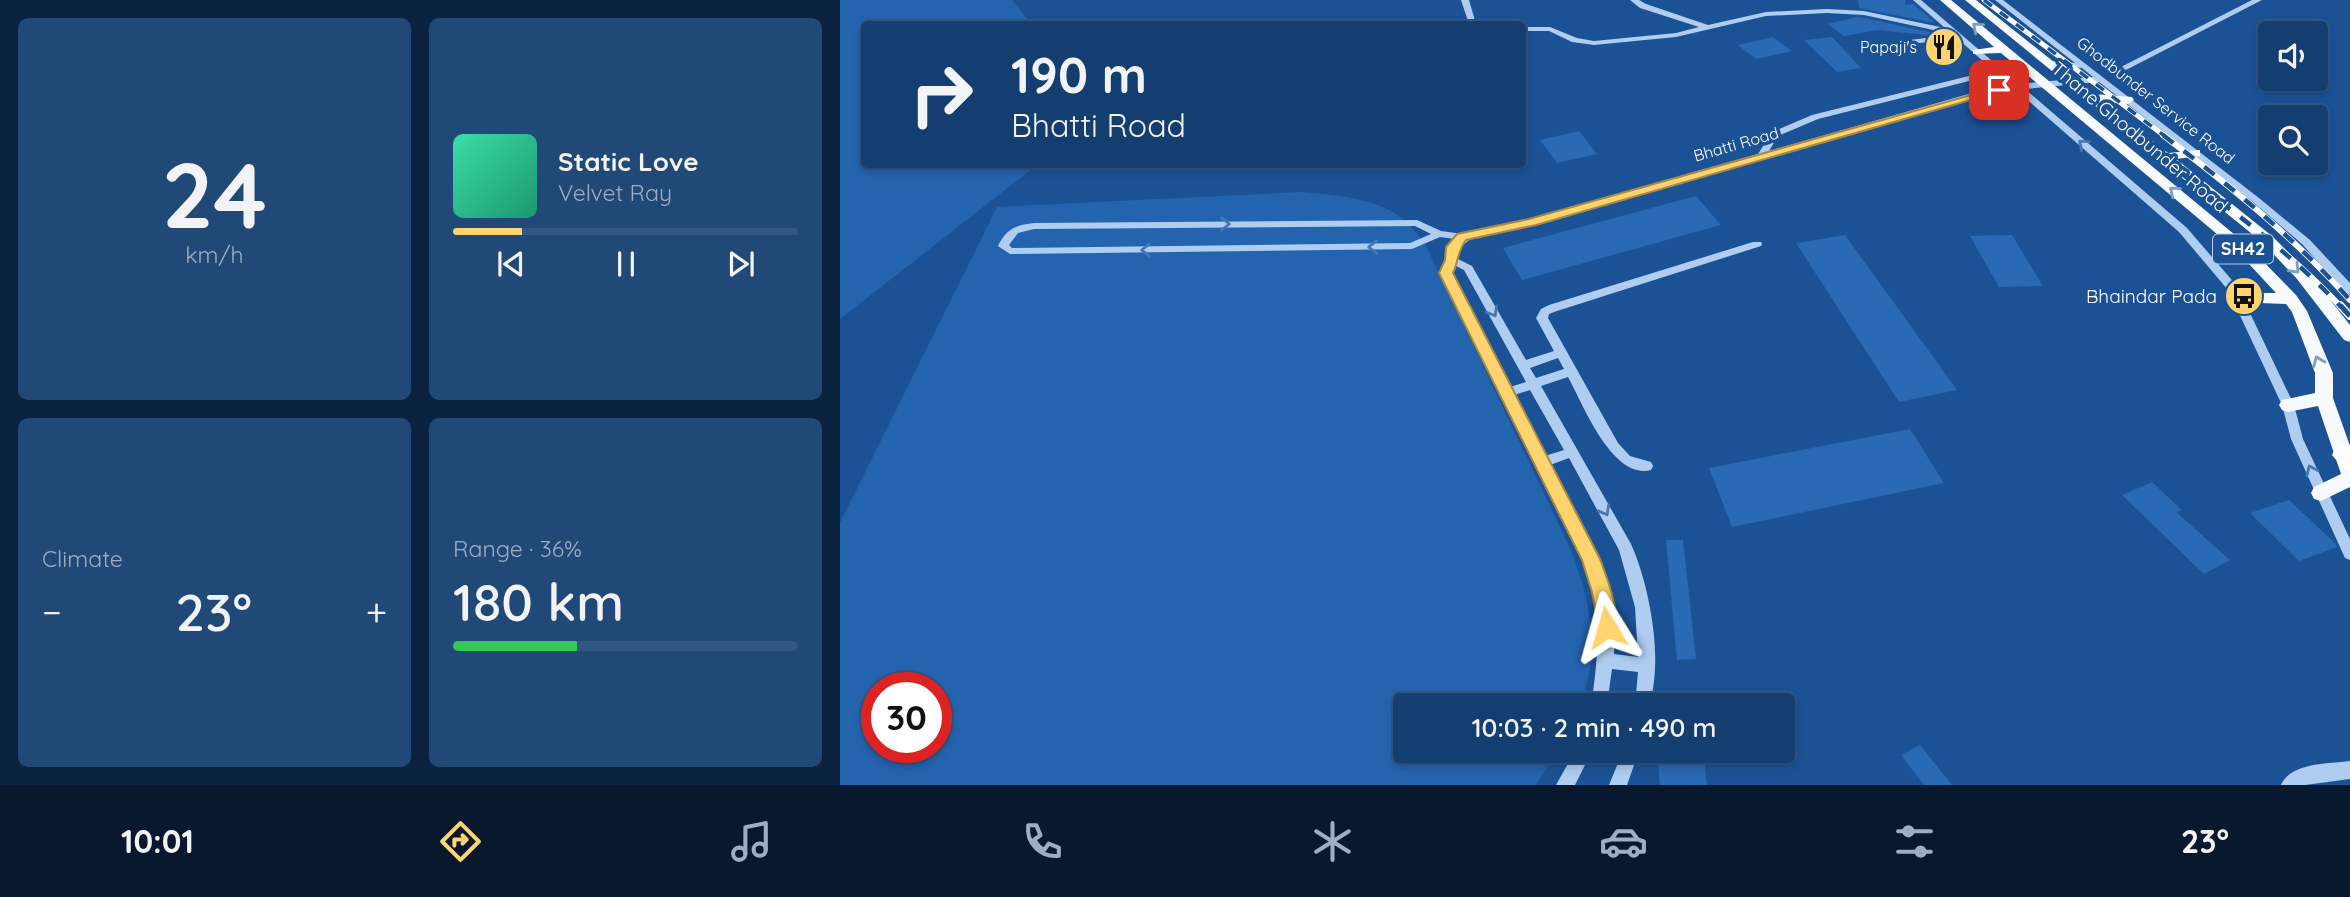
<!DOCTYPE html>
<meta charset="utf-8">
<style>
body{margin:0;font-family:Quicksand,sans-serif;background:#214978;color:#f1f3f6;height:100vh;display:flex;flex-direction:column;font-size:26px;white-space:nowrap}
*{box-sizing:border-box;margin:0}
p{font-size:23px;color:#9daec3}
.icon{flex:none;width:38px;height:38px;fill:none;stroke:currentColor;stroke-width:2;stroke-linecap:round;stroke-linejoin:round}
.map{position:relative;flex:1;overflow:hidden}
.sheet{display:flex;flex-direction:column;gap:18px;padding:18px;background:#0b223e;width:840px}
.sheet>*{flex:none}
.banner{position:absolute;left:21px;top:21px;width:665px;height:147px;border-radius:7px;box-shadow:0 4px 10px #0003,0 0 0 2px #335783;background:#143e70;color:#f1f3f6;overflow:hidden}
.buttons{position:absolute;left:1418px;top:21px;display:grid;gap:14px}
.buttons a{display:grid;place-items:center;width:70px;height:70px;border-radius:7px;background:#143e70;box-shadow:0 4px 10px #0003,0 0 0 2px #335783;font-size:35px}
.speed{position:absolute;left:21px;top:672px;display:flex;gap:14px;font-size:35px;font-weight:700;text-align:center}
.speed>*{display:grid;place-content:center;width:91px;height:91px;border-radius:50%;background:#143e70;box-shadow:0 4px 10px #0003,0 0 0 2px #335783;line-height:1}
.speed .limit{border:10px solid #d22;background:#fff;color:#111}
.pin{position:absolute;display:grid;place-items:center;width:60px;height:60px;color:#fff;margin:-30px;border-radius:14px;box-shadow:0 4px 10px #0006}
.me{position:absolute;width:77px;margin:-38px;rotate:352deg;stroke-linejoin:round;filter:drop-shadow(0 0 5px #0008)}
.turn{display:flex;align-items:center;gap:24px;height:147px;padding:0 35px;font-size:32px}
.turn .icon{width:91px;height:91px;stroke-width:2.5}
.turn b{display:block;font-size:49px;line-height:60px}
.big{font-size:52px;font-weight:600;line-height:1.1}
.sheet .card{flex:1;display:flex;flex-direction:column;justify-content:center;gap:10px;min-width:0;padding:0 24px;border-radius:10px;background:#214978}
.sheet .dial{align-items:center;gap:0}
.dial b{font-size:91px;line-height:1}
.song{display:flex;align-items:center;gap:21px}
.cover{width:84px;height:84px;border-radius:10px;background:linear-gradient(135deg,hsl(160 70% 55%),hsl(160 70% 35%))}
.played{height:7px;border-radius:4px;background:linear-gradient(90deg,#ffd36d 20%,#335783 20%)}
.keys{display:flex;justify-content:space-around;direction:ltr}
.heat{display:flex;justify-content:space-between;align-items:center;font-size:38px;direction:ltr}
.charge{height:10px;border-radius:5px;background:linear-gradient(90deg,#34c759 36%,#335783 0)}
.sheet .tiles{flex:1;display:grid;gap:18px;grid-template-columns:repeat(2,1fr)}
.trip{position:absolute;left:553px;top:693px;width:402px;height:70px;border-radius:7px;background:#143e70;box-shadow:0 4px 10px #0003,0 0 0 2px #335783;font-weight:600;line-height:70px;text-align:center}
.tabs{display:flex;height:112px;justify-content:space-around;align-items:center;background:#08192d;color:#9daec3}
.tabs .icon{width:49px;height:49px}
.tabs .active{color:#ffd36d}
.tabs b{font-size:32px;color:#f1f3f6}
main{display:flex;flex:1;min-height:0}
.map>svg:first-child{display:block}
</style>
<main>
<section class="sheet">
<div class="tiles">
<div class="card dial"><b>24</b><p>km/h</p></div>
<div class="card">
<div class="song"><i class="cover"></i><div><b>Static Love</b><p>Velvet Ray</p></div></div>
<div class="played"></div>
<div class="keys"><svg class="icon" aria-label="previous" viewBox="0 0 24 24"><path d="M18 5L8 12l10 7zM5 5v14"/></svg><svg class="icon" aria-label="pause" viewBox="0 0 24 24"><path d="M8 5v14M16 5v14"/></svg><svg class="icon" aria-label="next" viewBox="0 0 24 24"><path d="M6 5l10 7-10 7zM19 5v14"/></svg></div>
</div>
<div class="card"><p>Climate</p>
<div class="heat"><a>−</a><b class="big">23°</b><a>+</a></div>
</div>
<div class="card"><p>Range · 36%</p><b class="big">180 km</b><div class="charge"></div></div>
</div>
</section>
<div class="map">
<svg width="1510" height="785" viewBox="0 0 1510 785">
<rect width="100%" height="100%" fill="#1b5296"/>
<path fill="#2464af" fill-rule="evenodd" d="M0 0H172L191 24H24V164L197 165 0 319Z
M462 192C495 195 542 198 567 223 574 229 579 237 585 244L731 550C750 601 762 652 739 705H565V751H718L696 785H0V523L157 207ZM37 688H96V747H37Z"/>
<path fill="#2a69b4" d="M1018 0H1065V5L1074 4 1095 23 1019 8Z
M1017 17 1024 18 1099 34 1086 35 1038 30 1004 36 988 24Z
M933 37 952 51 916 59 898 45Z
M992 37 1021 68 997 72 964 40Z
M739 131 757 154 717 163 700 140Z
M856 196 881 225 682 280 663 248Z
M1005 235 1039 282 1117 390 1059 402 956 243Z
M1172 235 1203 286 1159 287 1130 236Z
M1070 429 1104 483 892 527 869 468Z
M1312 482 1342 510 1336 512 1390 560 1364 574 1282 495Z
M1449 500 1495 543 1497 547 1459 561 1410 513Z
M826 540H843L856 659 837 660Z
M1080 745 1112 785H1084L1061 755Z
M817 751H863L867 785H820Z"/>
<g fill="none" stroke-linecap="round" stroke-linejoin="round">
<path fill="#aecdf0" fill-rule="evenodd" d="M621 0H629L636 24H629Z
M790 0H799L806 4 868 25 926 12 987 9 1024 11 1105 28 1073 0H1081L1179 84 1253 77 1242 68 1207 65V61H1210L1235 63 1155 0H1163L1419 198 1470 240 1510 283V294L1506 293 1462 244 1413 202 1259 82 1185 89 1347 228 1397 286 1454 405 1463 439 1510 539V560L1505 558 1451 439 1442 405 1388 290 1339 232 1176 90 1143 95 695 224C670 230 624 228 616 258L632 266 686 360 714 351 696 318 701 309 709 305 913 242H921L922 244 921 246 717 311 709 314 708 318 778 443 790 456 811 462 813 466 811 470C772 480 743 404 728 377L701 386 791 544C806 577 817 631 815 667 815 679 812 693 811 705H795L798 672 772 669 767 705H751C760 649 760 615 744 560L601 273 607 250 615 239 600 237 572 249 170 254 158 246C166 229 176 225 194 223L577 220 601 231 623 234 648 227 690 219 918 154 932 132 972 115 1153 70 1118 39 1060 45 1056 43 1060 41 1113 35 1112 34 1024 15 987 13 926 16 836 37 754 45 732 42 709 31H682V27H710L737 38 754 41 836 33 859 27 800 8ZM1157 74 1171 85 1139 91 929 151 938 136 978 119ZM575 226 591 234 570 243 172 248 169 245 178 233 194 229ZM614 265 624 270 686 382 670 387 611 273ZM718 358 724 369 696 378 690 368ZM690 390 724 450 705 456 674 395ZM729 458 779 550 795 607 798 657 774 654C778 582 741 526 710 465Z
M1412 0H1422L1284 71 1277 69Z
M735 751H752L735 785H716Z
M783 751H799L787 785H769Z
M1510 761V779L1465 785H1441C1451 762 1489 764 1510 761Z"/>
<path fill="#f7faff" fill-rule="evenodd" d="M1100 0H1111L1406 244 1456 295 1467 311 1493 373V398L1510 446V487L1481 501 1474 499 1471 493 1474 487 1501 474 1478 406 1448 412 1442 410 1439 405 1442 400 1475 393V373L1452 312 1446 304 1393 302 1391 298 1393 294 1399 293H1436L1396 250 1161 53 1133 54V50L1154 47Z
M1125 0H1136L1254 94 1292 97 1294 100 1288 104 1264 102 1328 153 1360 150V156L1336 159 1432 236 1467 271 1510 325V342L1504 340 1457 279 1422 242 1322 161H1314L1315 155Z"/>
<path fill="#fff" fill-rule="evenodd" d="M1503 446 1510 448V470L1502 467 1492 455 1495 449Z"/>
<defs>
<path id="rail-far2" d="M1144 0 1326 137"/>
<path id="rail-far1" d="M1323 135C1390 186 1454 237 1510 300
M1295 141C1368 192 1440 242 1501 307"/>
<path id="rail" d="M1500 305 1510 316"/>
</defs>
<use href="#rail-far2" stroke="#fff" stroke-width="5"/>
<use href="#rail-far1" stroke="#fff" stroke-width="6"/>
<use href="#rail" stroke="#fff" stroke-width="8"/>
<use href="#rail-far2" stroke="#1b5296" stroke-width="3.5" stroke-dasharray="10" stroke-linecap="butt"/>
<use href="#rail-far1" stroke="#1b5296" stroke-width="4.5" stroke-dasharray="13" stroke-linecap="butt"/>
<use href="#rail" stroke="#1b5296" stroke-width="5" stroke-dasharray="16" stroke-linecap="butt"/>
</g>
<defs><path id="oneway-chevron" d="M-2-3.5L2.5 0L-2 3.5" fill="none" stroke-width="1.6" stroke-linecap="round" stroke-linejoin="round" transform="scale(1.75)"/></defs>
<g stroke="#7e9ec5">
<use href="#oneway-chevron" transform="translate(1137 27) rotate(-140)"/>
<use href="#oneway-chevron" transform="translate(1334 191) rotate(-140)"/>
<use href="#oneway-chevron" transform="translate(1455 269) rotate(46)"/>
<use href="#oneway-chevron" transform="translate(1478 361) rotate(-112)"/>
</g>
<g stroke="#4777b1">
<use href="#oneway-chevron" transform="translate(1243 144) rotate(-139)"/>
<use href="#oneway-chevron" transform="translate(385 224)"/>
<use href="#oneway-chevron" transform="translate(533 247) rotate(179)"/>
<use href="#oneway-chevron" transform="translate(306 250) rotate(180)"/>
<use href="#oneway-chevron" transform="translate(653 312) rotate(60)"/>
<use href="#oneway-chevron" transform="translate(1471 470) rotate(-115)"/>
<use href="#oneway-chevron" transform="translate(765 511) rotate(61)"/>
</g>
<path fill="#ffd36d" stroke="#a68947" stroke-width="2" d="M1156 88 1165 90 696 225 626 240C618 250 618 262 613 273L760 559C767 578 782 616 774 634L767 637 760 634 752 592 742 560 599 273 605 260 606 247 617 234 689 219Z"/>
<defs>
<symbol id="restaurant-disc" viewBox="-11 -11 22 22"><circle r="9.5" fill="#ffd36d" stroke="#1b5296"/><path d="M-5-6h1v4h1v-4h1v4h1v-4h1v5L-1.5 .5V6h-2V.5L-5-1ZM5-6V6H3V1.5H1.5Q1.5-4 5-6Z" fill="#111"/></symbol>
<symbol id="bus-disc" viewBox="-11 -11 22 22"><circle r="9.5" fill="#ffd36d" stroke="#1b5296"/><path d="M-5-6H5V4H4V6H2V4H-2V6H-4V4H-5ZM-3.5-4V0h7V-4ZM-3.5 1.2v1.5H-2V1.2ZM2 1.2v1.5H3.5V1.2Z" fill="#111"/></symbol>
</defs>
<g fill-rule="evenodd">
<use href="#restaurant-disc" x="1082" y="25" width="44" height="44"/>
<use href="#bus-disc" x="1382" y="274" width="44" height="44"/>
</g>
<g text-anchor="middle" stroke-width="7" stroke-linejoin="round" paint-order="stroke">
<g font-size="16" fill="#fff" stroke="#1b5296" text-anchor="end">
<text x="1077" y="53">Papaji's</text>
</g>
<g font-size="16" fill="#fff" stroke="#1b5296">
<text transform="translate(1316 100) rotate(38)" y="6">Ghodbunder Service Road</text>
<text transform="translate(896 144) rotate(-16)" y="6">Bhatti Road</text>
</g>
<rect fill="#1b5296" stroke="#bbcbe0" stroke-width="2" x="1373" y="234.5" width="60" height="29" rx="5"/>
<g font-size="18" font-weight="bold" fill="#fff">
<text x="1403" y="255">SH42</text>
</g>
<g font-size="19" fill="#fff" stroke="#1b5296">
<text transform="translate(1300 137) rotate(40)" y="7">Thane Ghodbunder Road</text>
</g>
<g font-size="19" fill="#fff" stroke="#1b5296" text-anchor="end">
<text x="1377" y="303">Bhaindar Pada</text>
</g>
</g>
</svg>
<div class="buttons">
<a><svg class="icon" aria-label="sound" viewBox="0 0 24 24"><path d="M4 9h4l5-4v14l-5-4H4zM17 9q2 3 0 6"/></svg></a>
<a><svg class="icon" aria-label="search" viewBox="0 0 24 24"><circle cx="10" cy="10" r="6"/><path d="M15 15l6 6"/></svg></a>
</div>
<div class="speed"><div class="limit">30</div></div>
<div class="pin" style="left:1159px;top:90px;background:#d93025"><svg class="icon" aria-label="arrive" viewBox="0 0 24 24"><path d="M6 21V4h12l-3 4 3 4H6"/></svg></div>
<svg class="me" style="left:767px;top:627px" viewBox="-20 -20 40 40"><path d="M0-17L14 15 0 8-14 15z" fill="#ffd36d" stroke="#fff" stroke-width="4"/></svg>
<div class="trip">10:03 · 2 min · 490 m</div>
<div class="banner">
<div class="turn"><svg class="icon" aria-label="right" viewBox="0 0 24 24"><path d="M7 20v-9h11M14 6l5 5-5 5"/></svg><div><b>190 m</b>Bhatti Road</div></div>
</div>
</div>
</main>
<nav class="tabs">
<b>10:01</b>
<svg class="icon active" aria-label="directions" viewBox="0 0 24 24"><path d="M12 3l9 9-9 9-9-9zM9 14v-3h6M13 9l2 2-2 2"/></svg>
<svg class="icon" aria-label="music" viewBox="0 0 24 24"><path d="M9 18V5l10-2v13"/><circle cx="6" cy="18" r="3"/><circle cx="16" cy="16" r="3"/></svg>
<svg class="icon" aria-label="phone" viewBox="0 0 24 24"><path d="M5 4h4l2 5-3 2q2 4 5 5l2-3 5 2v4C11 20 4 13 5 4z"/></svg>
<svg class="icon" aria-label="climate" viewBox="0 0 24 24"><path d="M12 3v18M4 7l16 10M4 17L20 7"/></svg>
<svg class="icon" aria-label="car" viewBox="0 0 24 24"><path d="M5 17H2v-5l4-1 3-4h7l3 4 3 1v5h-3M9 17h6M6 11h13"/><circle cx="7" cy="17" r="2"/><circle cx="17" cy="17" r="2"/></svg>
<svg class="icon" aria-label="filters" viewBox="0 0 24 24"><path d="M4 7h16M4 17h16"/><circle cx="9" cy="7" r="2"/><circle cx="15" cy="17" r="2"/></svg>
<b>23°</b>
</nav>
